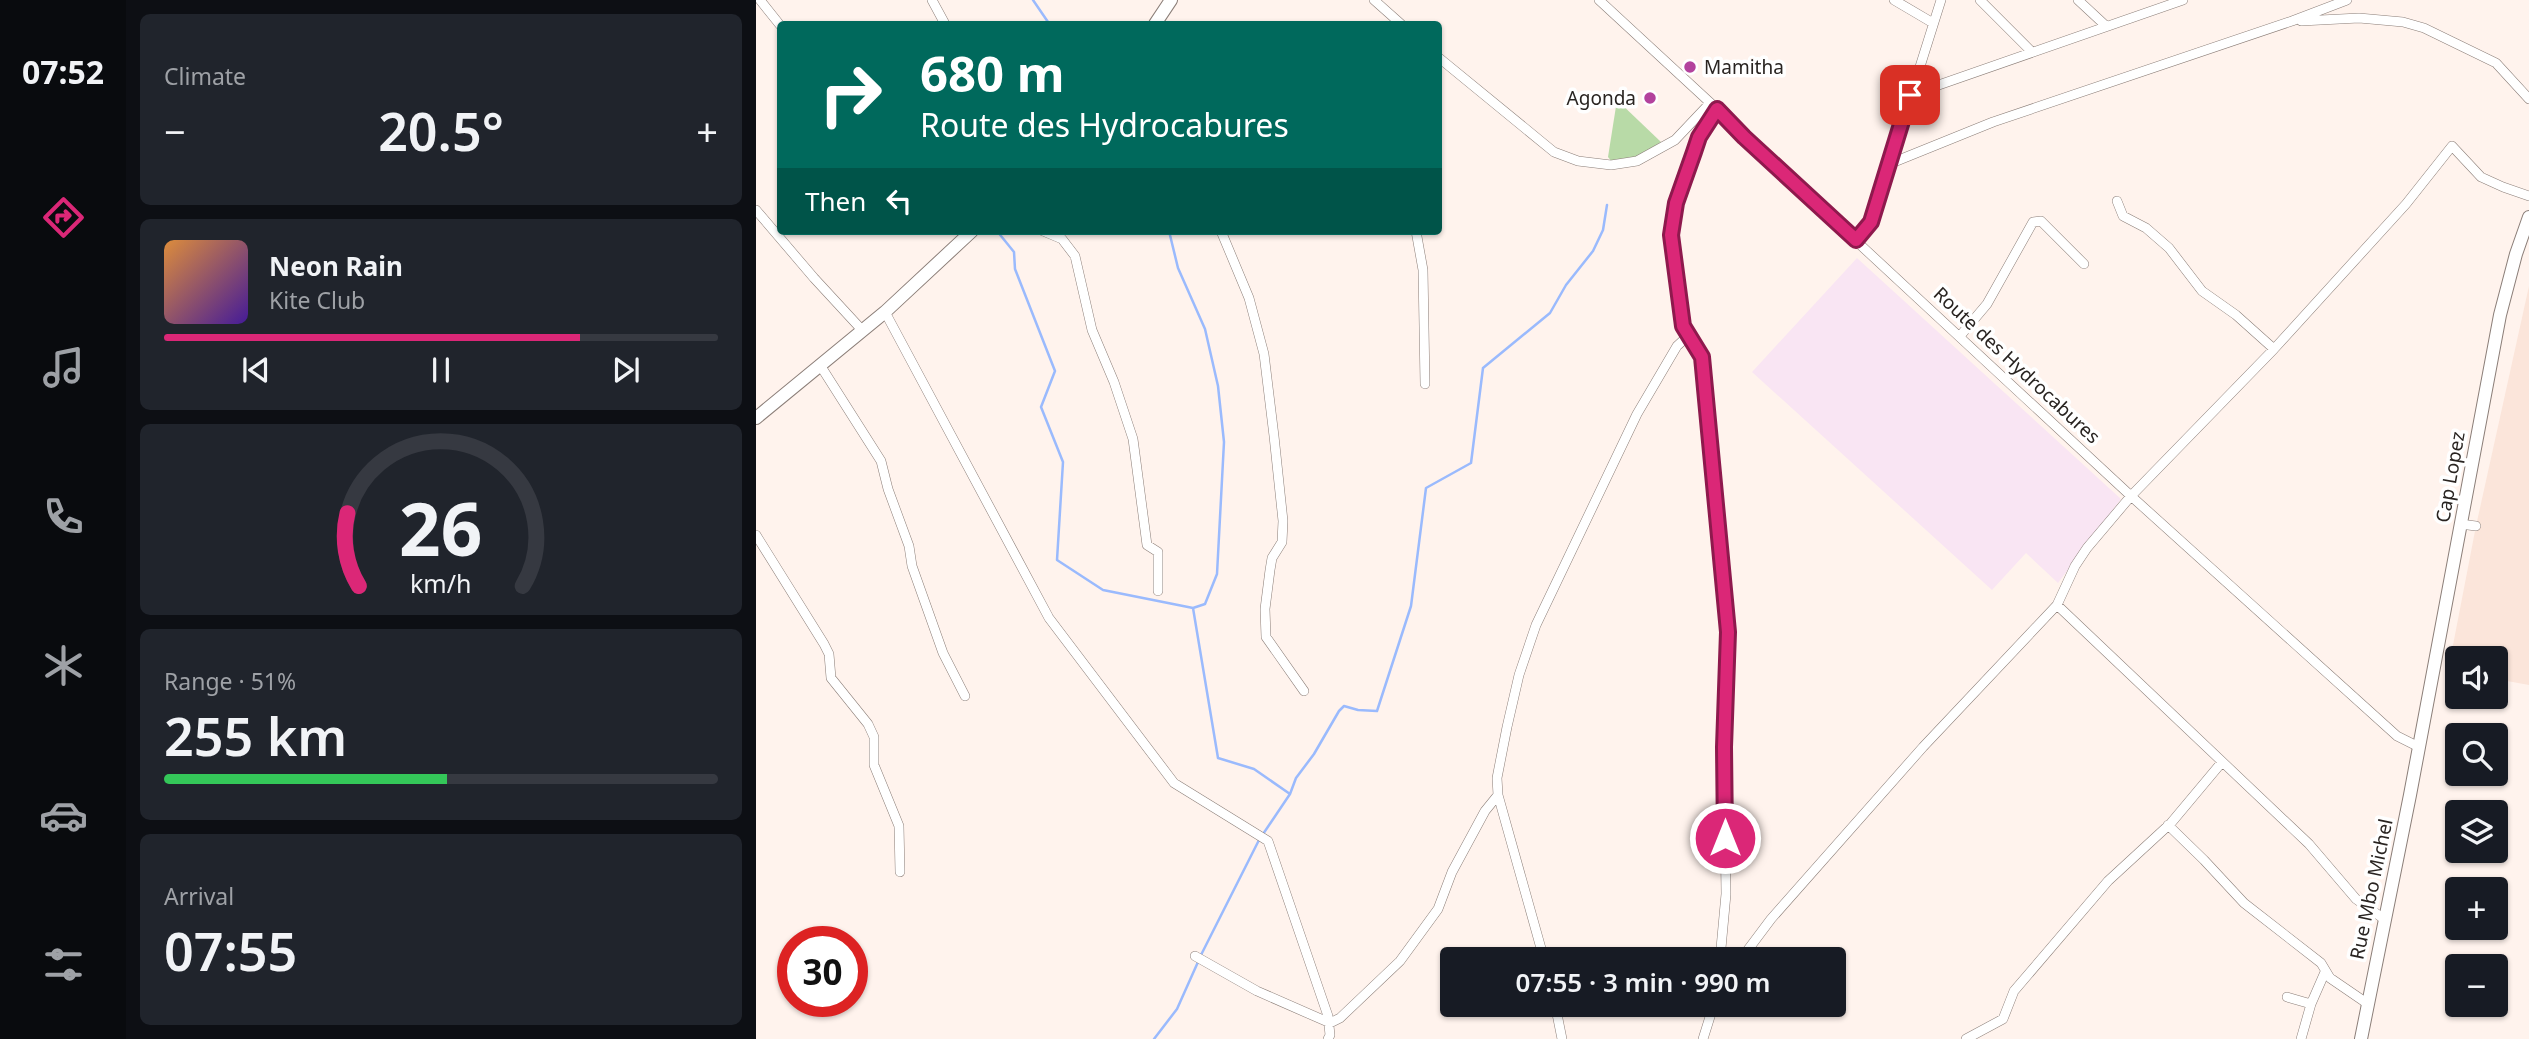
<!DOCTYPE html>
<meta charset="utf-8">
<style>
body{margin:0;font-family:"Noto Sans",sans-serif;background:#20242c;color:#f1f3f6;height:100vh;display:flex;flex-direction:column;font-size:26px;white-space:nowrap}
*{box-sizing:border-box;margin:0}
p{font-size:23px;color:#9ea1a6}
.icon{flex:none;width:38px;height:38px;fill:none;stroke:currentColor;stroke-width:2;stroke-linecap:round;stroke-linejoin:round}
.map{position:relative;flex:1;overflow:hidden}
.side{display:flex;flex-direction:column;gap:14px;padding:14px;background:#0d0f14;width:630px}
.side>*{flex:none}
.guide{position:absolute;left:21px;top:21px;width:665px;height:214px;border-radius:7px;box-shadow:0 2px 5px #0004;background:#00695c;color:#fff;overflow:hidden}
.fabs{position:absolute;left:1689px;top:646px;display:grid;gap:14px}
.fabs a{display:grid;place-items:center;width:63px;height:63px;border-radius:7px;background:#171b24;box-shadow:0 2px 5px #0004;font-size:35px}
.speed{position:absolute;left:21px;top:926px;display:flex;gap:14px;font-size:35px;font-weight:700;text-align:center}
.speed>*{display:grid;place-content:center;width:91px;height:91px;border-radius:50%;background:#171b24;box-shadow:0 2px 5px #0004;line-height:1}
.speed .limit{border:10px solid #d22;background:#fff;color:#111}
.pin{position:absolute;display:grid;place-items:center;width:60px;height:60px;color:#fff;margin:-30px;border-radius:14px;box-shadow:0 4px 10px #0006}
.me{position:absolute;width:77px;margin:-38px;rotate:0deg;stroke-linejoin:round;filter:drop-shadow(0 0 5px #0008)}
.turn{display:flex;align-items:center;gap:24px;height:147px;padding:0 28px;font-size:32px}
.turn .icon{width:91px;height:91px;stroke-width:2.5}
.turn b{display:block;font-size:49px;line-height:60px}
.then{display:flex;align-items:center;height:66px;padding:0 28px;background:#0003;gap:14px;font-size:26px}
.big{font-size:52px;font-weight:600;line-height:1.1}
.side .card{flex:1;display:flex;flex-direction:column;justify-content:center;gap:10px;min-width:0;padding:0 24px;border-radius:10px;background:#20242c}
.side .dial{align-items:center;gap:0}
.dial svg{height:182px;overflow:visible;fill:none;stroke:#363941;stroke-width:7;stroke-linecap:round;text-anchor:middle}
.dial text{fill:#f1f3f6;stroke:none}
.song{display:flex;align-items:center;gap:21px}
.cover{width:84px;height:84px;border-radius:10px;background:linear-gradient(135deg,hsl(30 70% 55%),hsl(260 70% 35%))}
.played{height:7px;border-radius:4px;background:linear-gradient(90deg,#db2777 75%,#363941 75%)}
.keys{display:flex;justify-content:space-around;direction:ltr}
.heat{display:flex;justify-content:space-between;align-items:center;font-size:38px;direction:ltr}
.charge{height:10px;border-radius:5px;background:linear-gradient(90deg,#34c759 51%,#363941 0)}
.trip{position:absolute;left:684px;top:947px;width:406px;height:70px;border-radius:7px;background:#171b24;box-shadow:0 2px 5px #0004;font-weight:600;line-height:70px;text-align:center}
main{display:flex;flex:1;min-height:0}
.tabs{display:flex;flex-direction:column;width:126px;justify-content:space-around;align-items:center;background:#090b0e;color:#9ea1a6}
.tabs .icon{width:49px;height:49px}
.tabs .active{color:#db2777}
.tabs b{font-size:32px;color:#f1f3f6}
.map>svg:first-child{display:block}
</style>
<main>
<nav class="tabs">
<b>07:52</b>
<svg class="icon active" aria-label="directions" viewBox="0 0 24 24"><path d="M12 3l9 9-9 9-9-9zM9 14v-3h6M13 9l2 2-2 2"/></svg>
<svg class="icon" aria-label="music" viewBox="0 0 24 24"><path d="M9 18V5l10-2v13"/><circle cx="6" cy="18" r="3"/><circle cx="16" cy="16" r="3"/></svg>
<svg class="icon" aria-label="phone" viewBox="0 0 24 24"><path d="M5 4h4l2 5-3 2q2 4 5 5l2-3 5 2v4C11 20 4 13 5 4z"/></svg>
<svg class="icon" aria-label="climate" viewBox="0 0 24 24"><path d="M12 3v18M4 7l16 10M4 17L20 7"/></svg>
<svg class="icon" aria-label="car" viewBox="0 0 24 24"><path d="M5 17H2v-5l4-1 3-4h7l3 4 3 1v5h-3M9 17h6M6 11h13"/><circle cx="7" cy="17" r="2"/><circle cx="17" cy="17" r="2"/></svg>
<svg class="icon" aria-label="filters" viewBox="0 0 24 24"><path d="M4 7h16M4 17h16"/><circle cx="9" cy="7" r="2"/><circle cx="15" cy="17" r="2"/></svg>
</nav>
<section class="side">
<div class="card"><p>Climate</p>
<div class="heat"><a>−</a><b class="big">20.5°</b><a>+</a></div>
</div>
<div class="card">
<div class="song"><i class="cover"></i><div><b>Neon Rain</b><p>Kite Club</p></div></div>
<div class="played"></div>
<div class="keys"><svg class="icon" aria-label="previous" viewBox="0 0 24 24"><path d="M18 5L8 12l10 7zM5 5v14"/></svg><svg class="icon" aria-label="pause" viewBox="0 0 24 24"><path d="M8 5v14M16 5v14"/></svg><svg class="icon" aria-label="next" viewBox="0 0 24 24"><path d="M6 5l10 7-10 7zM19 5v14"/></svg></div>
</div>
<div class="card dial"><svg viewBox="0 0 100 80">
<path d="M14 69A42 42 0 1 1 86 69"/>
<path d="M14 69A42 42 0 0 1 9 37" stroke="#db2777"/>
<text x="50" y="56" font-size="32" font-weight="700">26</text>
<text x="50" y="72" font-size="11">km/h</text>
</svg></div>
<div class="card"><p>Range · 51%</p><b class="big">255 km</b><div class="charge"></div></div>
<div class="card"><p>Arrival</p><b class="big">07:55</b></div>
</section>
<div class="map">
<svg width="1773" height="1039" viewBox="0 0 1773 1039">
<rect width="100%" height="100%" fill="#fff3ed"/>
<path fill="#f9e5f3" d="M1101 258 1365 499 1302 583 1270 553 1236 590 996 372Z"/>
<path fill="#fbe5da" d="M1773 286V685L1740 679V658H1701V672L1692 671 1720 526Z"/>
<path fill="#b8daa7" d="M861 100 905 142 880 158 856 162 852 157Z"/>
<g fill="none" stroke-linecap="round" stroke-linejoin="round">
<path stroke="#9abafd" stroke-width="2.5" d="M277 0 292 22 289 24
M241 231 258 252 259 269 299 371 285 407 307 462 301 560 347 590 437 608 449 604 461 574 468 442 462 386 449 329 422 268 413 231
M534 794 540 778 558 754 583 711 588 706 602 710 621 711 655 606 670 488 715 463 727 368 794 313 810 285 837 251 847 230 851 205
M398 1039 421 1009 446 953 503 840 534 794 498 769 462 758 437 608"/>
<defs>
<path id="street" d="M4 0 24 25
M176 0 189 24
M618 0 645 24
M843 0 961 109 988 137 1375 496 1641 736 1663 747
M1138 0 1177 23
M1224 0 1276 52
M1322 0 1350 26
M1545 21 1603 18 1647 22 1668 28 1740 63 1773 99
M682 57 798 152 822 161 855 165 881 161 919 140 954 103
M1154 95 1427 0
M961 109 943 137 920 203 915 235 927 326 946 357 948 375 972 632 968 747 970 894 964 959
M1133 164 1237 122 1536 21 1591 0
M1361 201 1367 216 1390 228 1413 248 1446 291 1480 315 1518 349
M0 210 58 278 106 330
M287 231 306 239 319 256 336 330 358 382 377 439 391 545 402 552V591
M465 231 493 298 508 354 518 436 527 521 526 542 516 558 514 570 509 609 510 637 548 691
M660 231 667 270 669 384
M1100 240 1115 222 1185 0
M129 312 293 618 418 783 512 841 572 1016 574 1035 572 1039
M1204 336 1231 304 1277 222 1285 221 1328 264
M64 365 125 461 132 489 153 546 156 566 187 653 209 696
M1704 524 1720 526
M0 535 68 644 73 654 75 678 112 724 118 737V765L143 826 144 872
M1301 605 1553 844 1600 899 1628 919
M1412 825 1448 860 1488 903 1565 963 1574 978 1612 1004
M439 956 501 991 574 1023 584 1018 644 961 682 909 696 872 729 811 742 795
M788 959 742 795 741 778 751 727 763 675 780 625 881 414 921 346 932 336
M985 959 1015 919 1167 747 1301 605 1319 566 1331 548 1375 496 1518 349 1650 204 1696 146 1725 177 1747 187 1773 196
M1531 997 1555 1004 1569 972
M799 1004 806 1039
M947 1039 958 1004
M1210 1039 1247 1019 1258 991 1352 881 1415 823 1466 762
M1545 1039 1555 1004"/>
<path id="secondary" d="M399 24 415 0
M0 418 129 312 216 231
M1605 1039 1654 795 1744 315 1760 254 1773 217"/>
</defs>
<use href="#street" stroke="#8b7e78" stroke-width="10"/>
<use href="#secondary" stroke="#8b7e78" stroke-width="14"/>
<use href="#street" stroke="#fff" stroke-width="9"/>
<use href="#secondary" stroke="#fff" stroke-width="12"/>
</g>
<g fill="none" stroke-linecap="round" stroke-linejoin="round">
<defs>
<path id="route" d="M969 838 968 747 972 632 946 357 927 326 915 235 920 203 938 152 943 137 961 109 988 137 1100 240 1115 222 1154 95"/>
</defs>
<use href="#route" stroke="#8e194d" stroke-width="18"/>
<use href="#route" stroke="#db2777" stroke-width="12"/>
</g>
<g fill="#b3429d" stroke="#fff" stroke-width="2.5">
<circle cx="934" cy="67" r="7"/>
<circle cx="894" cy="98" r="7"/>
</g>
<g text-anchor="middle" stroke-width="7" stroke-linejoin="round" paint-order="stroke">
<g font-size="19" fill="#292421" stroke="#fff" text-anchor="start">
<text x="948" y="74">Mamitha</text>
<text x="880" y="105" text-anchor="end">Agonda</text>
</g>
<g font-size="19" fill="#292421" stroke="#fff">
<text transform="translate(1261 365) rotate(43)" y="7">Route des Hydrocabures</text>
<text transform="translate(1694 477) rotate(-80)" y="7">Cap Lopez</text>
<text transform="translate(1615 889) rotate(-78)" y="7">Rue Mbo Michel</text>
</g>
</g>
</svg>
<div class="fabs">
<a><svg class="icon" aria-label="sound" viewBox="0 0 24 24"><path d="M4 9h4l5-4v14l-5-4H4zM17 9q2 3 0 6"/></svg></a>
<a><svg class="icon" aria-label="search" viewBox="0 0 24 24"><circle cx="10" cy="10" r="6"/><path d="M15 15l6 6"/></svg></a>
<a><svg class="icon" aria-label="layers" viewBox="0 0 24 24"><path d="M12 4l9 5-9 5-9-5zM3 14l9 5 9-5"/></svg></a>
<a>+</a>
<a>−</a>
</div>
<div class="speed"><div class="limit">30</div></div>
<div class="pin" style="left:1154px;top:95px;background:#d93025"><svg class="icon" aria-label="arrive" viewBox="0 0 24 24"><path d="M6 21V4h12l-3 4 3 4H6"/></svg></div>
<svg class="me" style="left:969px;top:838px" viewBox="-20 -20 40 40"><circle r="17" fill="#db2777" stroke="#fff" stroke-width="3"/><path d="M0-11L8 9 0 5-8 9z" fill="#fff"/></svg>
<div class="trip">07:55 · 3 min · 990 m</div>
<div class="guide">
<div class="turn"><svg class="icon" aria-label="right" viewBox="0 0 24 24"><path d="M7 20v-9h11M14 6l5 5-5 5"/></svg><div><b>680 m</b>Route des Hydrocabures</div></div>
<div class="then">Then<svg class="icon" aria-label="left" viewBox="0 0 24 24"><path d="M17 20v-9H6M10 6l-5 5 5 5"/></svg></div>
</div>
</div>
</main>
